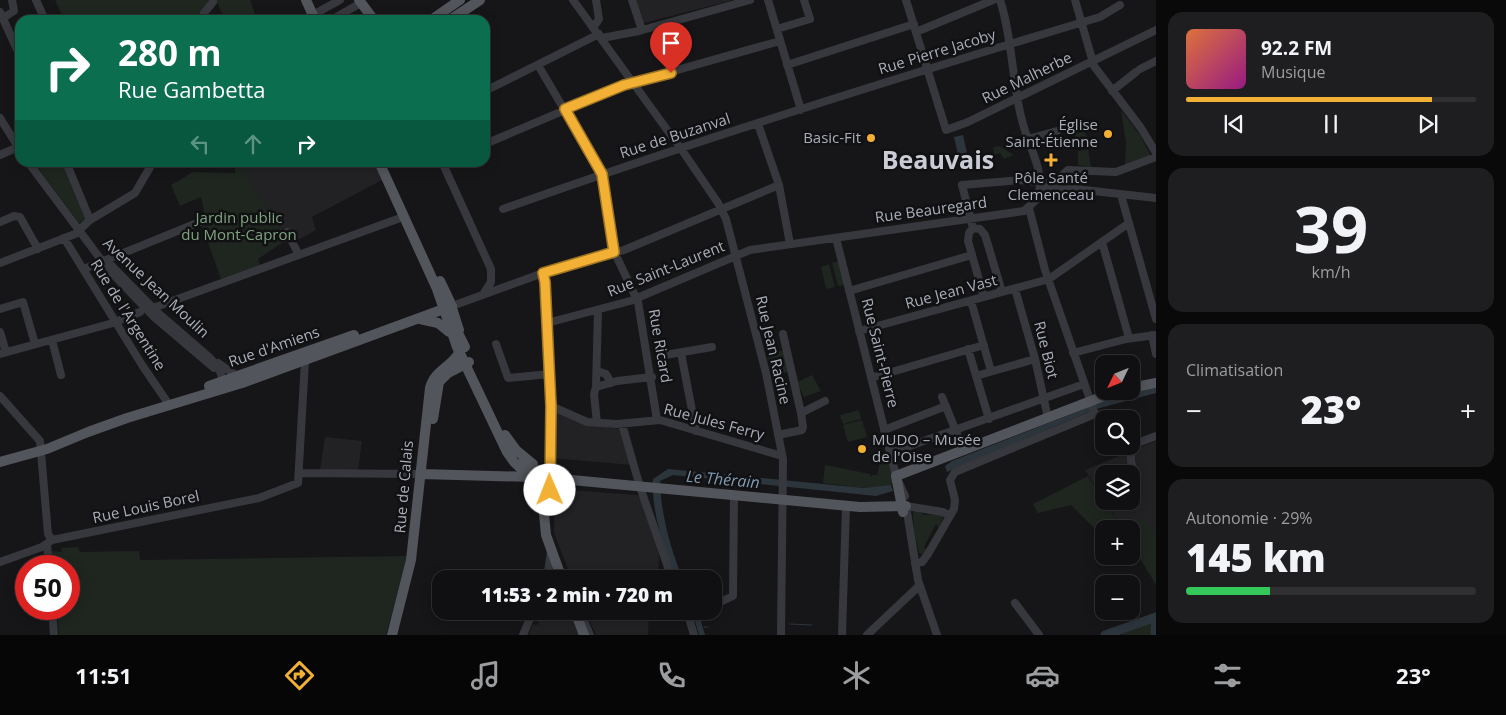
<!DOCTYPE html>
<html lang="fr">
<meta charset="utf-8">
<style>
body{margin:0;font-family:"Open Sans",sans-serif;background:#1e1e20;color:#f1f3f6;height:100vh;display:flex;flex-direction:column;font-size:19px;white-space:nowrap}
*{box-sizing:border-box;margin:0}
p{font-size:16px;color:#9c9d9f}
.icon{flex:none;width:28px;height:28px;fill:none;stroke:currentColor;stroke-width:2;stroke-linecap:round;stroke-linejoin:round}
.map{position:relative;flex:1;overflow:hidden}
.panel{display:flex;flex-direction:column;gap:12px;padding:12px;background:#09090a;width:350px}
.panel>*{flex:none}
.guide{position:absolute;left:15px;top:15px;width:475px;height:152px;border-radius:15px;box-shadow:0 2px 12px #0003,0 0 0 1px #303032;background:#0b6e4f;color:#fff;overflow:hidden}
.needle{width:32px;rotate:227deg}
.tools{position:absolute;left:1095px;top:355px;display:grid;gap:10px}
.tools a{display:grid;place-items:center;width:45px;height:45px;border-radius:10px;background:#101012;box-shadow:0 2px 12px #0003,0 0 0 1px #303032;font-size:25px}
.speed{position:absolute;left:15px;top:555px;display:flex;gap:10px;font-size:25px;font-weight:700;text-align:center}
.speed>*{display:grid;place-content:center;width:65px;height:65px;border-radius:50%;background:#101012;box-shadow:0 2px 12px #0003,0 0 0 1px #303032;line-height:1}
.speed .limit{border:8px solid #d22;background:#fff;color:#111}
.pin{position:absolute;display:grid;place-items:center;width:42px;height:42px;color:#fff;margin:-51px -21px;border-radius:50% 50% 50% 0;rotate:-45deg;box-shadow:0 0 5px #0007}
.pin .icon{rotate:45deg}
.me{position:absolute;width:55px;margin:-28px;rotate:359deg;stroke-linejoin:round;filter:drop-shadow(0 0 4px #0008)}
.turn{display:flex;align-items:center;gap:18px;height:105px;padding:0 20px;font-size:22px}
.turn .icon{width:65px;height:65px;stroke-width:2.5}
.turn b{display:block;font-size:35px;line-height:42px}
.lanes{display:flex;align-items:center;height:48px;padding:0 20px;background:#0003;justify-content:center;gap:25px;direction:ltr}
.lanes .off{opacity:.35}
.big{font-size:38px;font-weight:800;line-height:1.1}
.panel .tile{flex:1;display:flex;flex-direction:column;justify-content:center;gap:8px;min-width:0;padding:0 18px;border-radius:15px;background:#1e1e20}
.panel .dial{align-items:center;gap:0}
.dial b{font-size:65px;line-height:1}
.song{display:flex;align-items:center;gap:15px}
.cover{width:60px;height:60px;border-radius:8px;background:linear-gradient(135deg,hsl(20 70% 55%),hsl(310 70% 35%))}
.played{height:5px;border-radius:2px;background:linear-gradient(90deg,#f2b134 85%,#303032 85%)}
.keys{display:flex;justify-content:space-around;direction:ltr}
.heat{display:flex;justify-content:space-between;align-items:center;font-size:28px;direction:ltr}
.charge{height:8px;border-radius:4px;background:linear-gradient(90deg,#34c759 29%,#303032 0)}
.trip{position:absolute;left:432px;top:570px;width:290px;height:50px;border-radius:15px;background:#101012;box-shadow:0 2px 12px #0003,0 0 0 1px #303032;font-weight:800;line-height:50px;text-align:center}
.dock{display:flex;height:80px;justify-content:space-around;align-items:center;background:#060607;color:#9c9d9f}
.dock .icon{width:35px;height:35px}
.dock .on{color:#f2b134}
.dock b{font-size:22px;color:#f1f3f6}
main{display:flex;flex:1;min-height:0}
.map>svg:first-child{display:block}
</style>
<main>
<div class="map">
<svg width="1156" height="635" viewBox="0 0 1156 635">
<rect width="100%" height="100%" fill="#161618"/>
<path fill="#222225" d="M635 0H733L644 23Z
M239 163H374L382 180 312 217 316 230 296 241 290 230 284 232 274 226Z
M554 412 586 424 620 429 632 465 551 458Z
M325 437 362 441 358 471 320 470Z
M1156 441V577L1131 543V529H1122L1105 501H1131V474H1104V500L1085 470Z
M555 489 637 495 641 498 655 539 659 556 658 574 650 579H572L554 533Z
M538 611H570L579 635H528L533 624 537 625 539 622 535 620Z
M585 611H649L648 635H596Z"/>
<path fill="#1e261f" d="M55 0H210L196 20H64Z
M216 0H250L257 20H225Z
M1121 110 1140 135 1151 156 1125 167 1126 143Z
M1083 122 1089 146 1077 148 1074 130 1079 129Z
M999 146 1014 155 1004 159 1000 153 994 155 993 147Z
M1088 149 1091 167 1078 165V151Z
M39 163H63L87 218 79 223 35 164Z
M235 163H239L248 169 247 176 252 186 290 242 282 243 258 259 260 265 221 279 202 226 205 217 201 197 180 206 171 185 193 172 235 173Z
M839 261 844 285 838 286 832 263Z
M829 264 835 287 826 289 821 267Z
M784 350 789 372 772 375 767 355Z
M812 375 821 391 804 397 797 382Z
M859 410 861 419 843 424 840 415Z
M862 420 867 437 848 442 843 425Z
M887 456 894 481 889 487 864 488 823 483 825 465 870 474 871 477 872 475H877L881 457Z
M1088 476 1117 521C1138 516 1140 518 1156 533V585L1131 543V529H1122L1117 521 1095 529 1071 505 1038 513 1033 504Z
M918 510 924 515 941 514 943 517 939 527 936 524 924 547 927 550 923 555 919 553 914 532 913 512Z
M78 547 80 552 139 551 140 560 407 556 386 635H59L57 609H69V566H53L52 551 62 552 61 548Z
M1156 613V635H1123L1120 630 1153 618Z"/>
<path fill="#2c353c" d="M963 135 970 166 961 168 954 137Z
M1156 388V393L1096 409 947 472 945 466 952 461 1115 397Z
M668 469 864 488 891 485 893 491 876 496 673 475 660 481C661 514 670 548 683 579H676C664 548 651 511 653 479Z
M692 611H698L705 635H699Z"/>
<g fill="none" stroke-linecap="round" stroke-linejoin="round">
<path stroke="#2c353c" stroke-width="1" d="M790 624 812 625
M704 627H708"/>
<path stroke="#2c353c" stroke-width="9" d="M1105 635 1156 617
M1155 635 1156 618"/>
<path stroke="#37383d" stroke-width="8" d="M36 0 45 20
M573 0 686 156 718 203 726 219 766 373 783 459 781 635
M632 0 642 30
M768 0 801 110
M906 0 946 130 968 122 1156 30
M1000 0C1015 46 1011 97 1029 142 1035 158 1045 181 1037 198
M1075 0 1094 66 1141 128 1156 153
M0 12 20 56
M318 12 340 0
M3 18 14 11 12 0
M202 20 204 13 213 2
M303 20 312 15
M331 20 361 3
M593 28 599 19 596 0
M777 29 810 19 804 0
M916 32 993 0
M602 38 639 31 750 0
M538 65 602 174 613 249 638 302 657 420
M787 65 914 24
M1140 69 1156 61
M485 91 599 34
M1112 91 1136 72
M0 118 20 150
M758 124 779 185 790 244
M1028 139 1057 131
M485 144 624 85 780 41
M0 155 18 147
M28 162 108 269 154 317 214 368
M66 162 90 220
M442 162 491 269V282L484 293
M1058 187 1156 198
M1121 195 1156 319
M1029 208 1045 270 1095 414
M503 209C700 139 899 77 1100 17L1120 5
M0 222 14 216 20 217 38 249
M973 228 962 185 1020 180 1053 184 1068 170 1116 172 1156 157
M973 228 980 229 985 235 1002 292
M973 228 969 233 968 241 984 297
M287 232 299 255
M64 238 142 365 170 406
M836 238 896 476 905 496
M1102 242 1129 338
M108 262 157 312 209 357 219 368 224 384
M0 263 75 234 90 220 135 193 153 162
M84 269 202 221
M543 273 545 282 551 406 549 472
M1015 289 1035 359 1048 418
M849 291 972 255
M971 301 991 371
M452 306 554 269 624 250 779 185
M153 308 403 217
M0 309 23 302 35 344
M547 323 630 301 750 250 1024 211 1048 189H1062
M859 331 1049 279 1129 223
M0 332 6 352
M783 334 801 413
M1152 335 1156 354
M52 340 61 375
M496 344 508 378 550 374
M968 349 989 419
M681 353 696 431
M1073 353 1126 339 1156 335
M0 354 113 323 140 312
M665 355 712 347
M218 363 237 376
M597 371 606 374 611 383
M976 376 1035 359
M871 378 984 345
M596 387 617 381 652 377
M0 396 40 441 48 534 52 540
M942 397 964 451
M551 406 587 422 617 424 660 420 782 456
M597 423 594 394 596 387 598 310
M622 424 640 487 672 579
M884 430 946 406
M778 435 802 430 803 427 801 413 825 401
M1131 444V461L1136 481
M1132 445 1156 436
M890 453 1084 384
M299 473 421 474
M906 506 943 512 950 516
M907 512 918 580 937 635
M47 544 49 566
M0 562 42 547 52 540 259 498 298 483 305 361
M915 564 922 562 928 554 954 509 955 500 950 480 955 472 1095 414 1110 419
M547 579 551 551
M1015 603 1039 635
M714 605 733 596 734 495
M52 609 54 635
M687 611 694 635
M581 614 590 635
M523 635 533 611
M842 635 846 506
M867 635 919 586"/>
<path stroke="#53555c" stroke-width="10" d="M306 0 315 20
M359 0 374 20
M431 20 460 0
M450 20 480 0
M379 162 437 289 457 347 507 452 514 462 537 484 542 493 546 535 562 579
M440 281 450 302 459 330
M420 319 438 323 449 332
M454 325 465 347
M209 386 354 335
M1131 388 1156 383
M433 419 439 382 448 373 469 362
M505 435 516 450 533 464
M0 462 47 449 88 432 127 418 242 383 452 306
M522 463 540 475 550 478 860 507 906 506
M549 473 550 506
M421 474 533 477
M903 512 896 476 1117 391
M575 611 584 635
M392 635 411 560 430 388C434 371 451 367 459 353"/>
</g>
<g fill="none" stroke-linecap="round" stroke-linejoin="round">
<defs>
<path id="route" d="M550 490 551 406 545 282 543 273 614 252 602 174 565 109 624 85 671 73"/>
</defs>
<use href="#route" stroke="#9d7322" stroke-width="12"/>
<use href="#route" stroke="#f2b134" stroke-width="9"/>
</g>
<g fill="#f2b134" stroke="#111113" stroke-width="2">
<circle cx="1108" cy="134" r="5"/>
<circle cx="871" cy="138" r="5"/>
<path d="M1048.5 152.5h5v5h5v5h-5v5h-5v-5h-5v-5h5z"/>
<circle cx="862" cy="449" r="5"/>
</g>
<g text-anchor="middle" stroke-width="5" stroke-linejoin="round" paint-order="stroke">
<g font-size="15" fill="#a8adb8" stroke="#111113">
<text transform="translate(937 52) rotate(-17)" y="5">Rue Pierre Jacoby</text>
<text transform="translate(1027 78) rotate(-26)" y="5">Rue Malherbe</text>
<text transform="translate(675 136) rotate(-18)" y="5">Rue de Buzanval</text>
<text transform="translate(931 210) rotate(-8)" y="5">Rue Beauregard</text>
<text transform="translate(666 269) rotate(-22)" y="5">Rue Saint-Laurent</text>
<text transform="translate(156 288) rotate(43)" y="5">Avenue Jean Moulin</text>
<text transform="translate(951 292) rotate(-15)" y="5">Rue Jean Vast</text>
<text transform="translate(128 315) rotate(58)" y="5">Rue de l'Argentine</text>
<text transform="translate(660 346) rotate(80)" y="5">Rue Ricard</text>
<text transform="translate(274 347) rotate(-19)" y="5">Rue d'Amiens</text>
<text transform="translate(773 350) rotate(77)" y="5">Rue Jean Racine</text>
<text transform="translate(1046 350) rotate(76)" y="5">Rue Biot</text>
<text transform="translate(880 353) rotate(76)" y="5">Rue Saint-Pierre</text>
<text transform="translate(714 422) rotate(15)" y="5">Rue Jules Ferry</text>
<text transform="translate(404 487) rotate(-85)" y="5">Rue de Calais</text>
<text transform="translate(146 507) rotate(-12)" y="5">Rue Louis Borel</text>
</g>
<g font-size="15" fill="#a8adb8" stroke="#111113" text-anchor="end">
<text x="1098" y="130">Église<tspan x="1098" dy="17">Saint-Étienne</tspan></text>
<text x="861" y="143">Basic-Fit</text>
<text x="1051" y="183" text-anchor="middle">Pôle Santé<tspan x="1051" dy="17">Clemenceau</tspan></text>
<text x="872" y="445" text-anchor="start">MUDO – Musée<tspan x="872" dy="17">de l'Oise</tspan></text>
</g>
<g font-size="15" fill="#7fa381" stroke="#111113">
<text x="239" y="223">Jardin public<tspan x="239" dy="17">du Mont-Capron</tspan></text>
</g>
<g font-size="16" font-style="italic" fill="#7f9bb3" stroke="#111113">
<text transform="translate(723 479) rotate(5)" y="6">Le Thérain</text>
</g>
<g font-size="25" font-weight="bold" fill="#c9ccd4" stroke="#111113">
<text x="938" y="169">Beauvais</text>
</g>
</g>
</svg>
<div class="tools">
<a><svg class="needle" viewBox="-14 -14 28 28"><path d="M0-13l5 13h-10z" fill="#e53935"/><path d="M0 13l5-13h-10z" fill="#9c9d9f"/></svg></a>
<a><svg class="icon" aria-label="search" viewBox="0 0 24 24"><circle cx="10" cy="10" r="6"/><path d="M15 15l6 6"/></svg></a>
<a><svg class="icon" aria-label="layers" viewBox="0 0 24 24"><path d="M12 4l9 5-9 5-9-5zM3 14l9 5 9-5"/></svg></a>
<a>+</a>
<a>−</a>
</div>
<div class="speed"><div class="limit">50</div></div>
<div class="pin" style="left:671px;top:73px;background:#d93025"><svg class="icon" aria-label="arrive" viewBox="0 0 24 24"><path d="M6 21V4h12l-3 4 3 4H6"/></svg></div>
<svg class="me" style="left:550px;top:490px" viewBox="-20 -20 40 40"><circle r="19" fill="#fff"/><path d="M0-13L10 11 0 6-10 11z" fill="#f2b134"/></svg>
<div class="trip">11:53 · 2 min · 720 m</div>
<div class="guide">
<div class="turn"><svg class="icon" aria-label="right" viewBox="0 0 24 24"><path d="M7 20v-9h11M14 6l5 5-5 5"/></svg><div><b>280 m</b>Rue Gambetta</div></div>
<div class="lanes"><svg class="icon off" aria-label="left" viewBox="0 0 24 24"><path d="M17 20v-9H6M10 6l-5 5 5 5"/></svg><svg class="icon off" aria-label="ahead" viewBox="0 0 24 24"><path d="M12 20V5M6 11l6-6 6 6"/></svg><svg class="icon" aria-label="right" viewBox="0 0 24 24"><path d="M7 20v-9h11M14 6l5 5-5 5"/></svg></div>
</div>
</div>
<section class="panel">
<div class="tile">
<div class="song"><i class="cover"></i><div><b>92.2 FM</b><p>Musique</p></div></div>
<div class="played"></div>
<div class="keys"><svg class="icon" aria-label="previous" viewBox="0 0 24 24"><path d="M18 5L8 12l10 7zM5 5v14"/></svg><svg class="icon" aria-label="pause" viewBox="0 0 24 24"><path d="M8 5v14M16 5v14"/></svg><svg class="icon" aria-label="next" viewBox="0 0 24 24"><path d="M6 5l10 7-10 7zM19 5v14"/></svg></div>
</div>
<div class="tile dial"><b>39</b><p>km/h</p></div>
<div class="tile"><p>Climatisation</p>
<div class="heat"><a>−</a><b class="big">23°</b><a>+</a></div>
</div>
<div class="tile"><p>Autonomie · 29%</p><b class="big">145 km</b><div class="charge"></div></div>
</section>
</main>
<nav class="dock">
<b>11:51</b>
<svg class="icon on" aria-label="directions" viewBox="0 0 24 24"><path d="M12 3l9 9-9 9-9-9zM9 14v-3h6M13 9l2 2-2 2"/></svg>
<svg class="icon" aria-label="music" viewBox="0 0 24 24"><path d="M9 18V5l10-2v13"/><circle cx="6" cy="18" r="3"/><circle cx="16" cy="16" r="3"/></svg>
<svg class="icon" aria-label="phone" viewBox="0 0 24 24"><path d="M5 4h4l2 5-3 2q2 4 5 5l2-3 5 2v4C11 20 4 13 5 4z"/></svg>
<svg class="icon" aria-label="climate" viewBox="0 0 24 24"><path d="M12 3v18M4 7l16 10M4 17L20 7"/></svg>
<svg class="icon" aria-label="car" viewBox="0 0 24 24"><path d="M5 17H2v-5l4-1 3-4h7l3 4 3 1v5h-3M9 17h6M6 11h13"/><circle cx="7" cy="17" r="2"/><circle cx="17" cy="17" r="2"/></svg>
<svg class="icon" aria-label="filters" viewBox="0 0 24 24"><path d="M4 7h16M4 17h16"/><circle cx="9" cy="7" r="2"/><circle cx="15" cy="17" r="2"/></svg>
<b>23°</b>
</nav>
